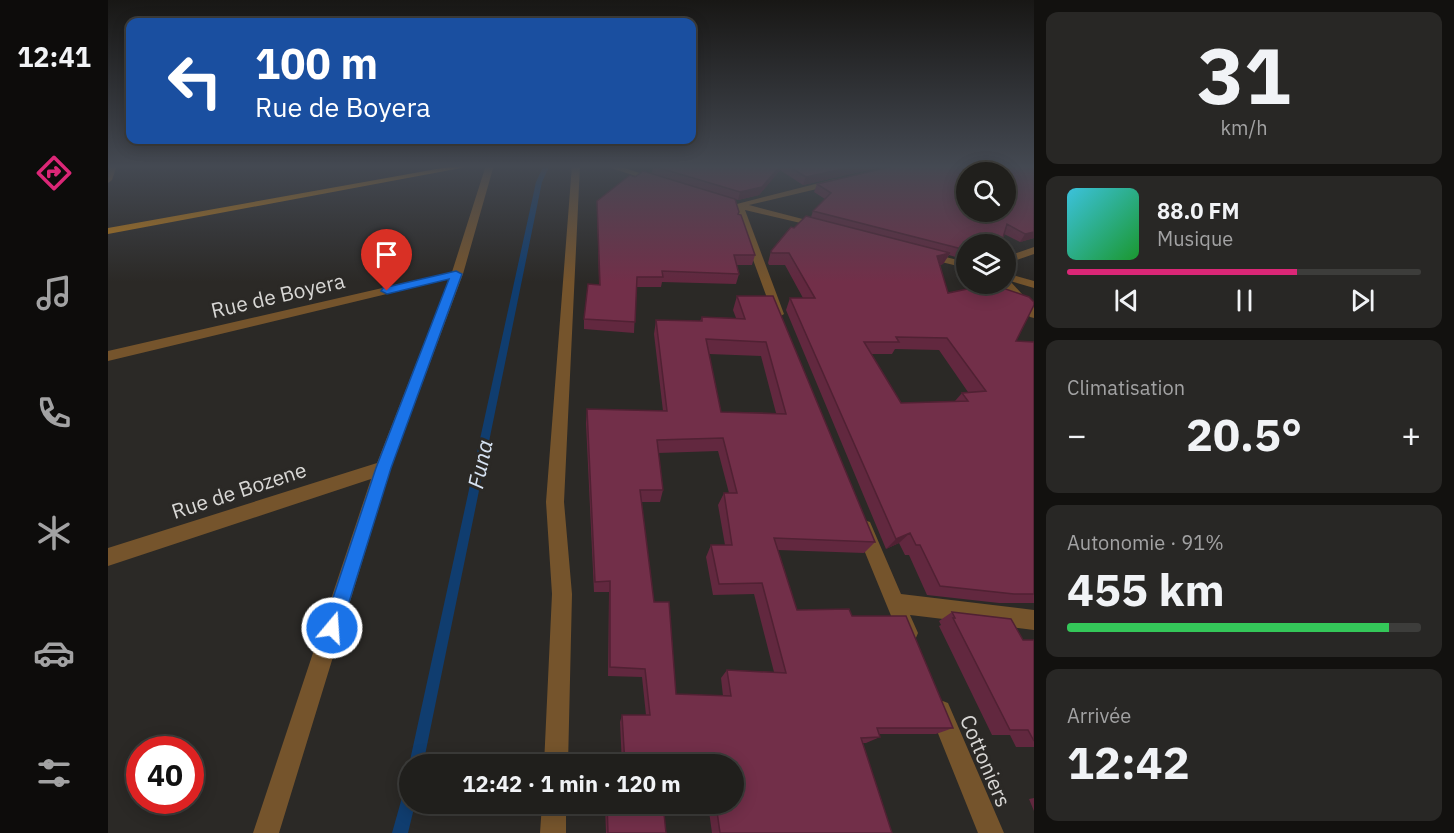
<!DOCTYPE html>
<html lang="fr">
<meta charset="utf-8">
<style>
body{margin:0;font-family:"IBM Plex Sans",sans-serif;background:#282725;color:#f1f3f6;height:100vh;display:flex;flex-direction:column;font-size:22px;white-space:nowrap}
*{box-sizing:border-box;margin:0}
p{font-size:20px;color:#a2a2a3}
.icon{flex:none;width:33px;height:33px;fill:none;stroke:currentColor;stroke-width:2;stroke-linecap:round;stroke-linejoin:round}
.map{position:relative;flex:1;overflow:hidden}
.side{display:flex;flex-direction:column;gap:12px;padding:12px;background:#12110f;width:420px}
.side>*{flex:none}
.hud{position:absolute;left:18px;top:18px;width:570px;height:126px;border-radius:12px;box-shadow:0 3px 15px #0003,0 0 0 2px #3d3d3b;background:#1a4fa0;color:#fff;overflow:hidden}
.buttons{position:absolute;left:848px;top:162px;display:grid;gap:12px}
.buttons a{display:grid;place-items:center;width:60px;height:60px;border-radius:50%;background:#201f1c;box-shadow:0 3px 15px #0003,0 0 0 2px #3d3d3b;font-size:30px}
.speed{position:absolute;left:18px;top:736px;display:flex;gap:12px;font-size:30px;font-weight:700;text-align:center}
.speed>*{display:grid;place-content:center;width:78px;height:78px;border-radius:50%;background:#201f1c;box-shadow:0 3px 15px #0003,0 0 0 2px #3d3d3b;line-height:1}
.speed .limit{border:9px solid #d22;background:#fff;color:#111}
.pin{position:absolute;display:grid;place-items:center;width:51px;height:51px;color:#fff;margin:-62px -26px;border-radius:50% 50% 50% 0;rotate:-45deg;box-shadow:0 0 6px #0007}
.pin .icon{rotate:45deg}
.me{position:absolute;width:66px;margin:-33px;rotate:18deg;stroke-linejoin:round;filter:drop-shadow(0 0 4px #0008)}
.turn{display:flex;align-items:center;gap:21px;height:126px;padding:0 30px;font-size:27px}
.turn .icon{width:78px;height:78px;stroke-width:2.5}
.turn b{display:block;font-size:42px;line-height:51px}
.big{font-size:45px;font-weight:700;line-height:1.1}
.side .widget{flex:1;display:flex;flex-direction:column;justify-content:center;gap:9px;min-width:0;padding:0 21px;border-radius:12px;background:#282725}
.side .dial{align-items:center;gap:0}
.dial b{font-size:78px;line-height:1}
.song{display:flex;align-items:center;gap:18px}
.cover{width:72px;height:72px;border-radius:9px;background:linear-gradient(135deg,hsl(190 70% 55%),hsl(130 70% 35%))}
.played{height:6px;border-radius:3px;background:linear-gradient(90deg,#db2777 65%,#3d3d3b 65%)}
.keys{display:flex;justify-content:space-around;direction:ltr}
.heat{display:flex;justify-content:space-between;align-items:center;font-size:33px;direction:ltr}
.charge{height:9px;border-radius:4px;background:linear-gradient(90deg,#34c759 91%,#3d3d3b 0)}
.trip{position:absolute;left:291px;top:754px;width:345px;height:60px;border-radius:30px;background:#201f1c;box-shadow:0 3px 15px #0003,0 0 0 2px #3d3d3b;font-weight:700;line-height:60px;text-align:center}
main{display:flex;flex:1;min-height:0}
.tabs{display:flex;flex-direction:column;width:108px;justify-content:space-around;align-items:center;background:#0d0c0b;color:#a2a2a3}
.tabs .icon{width:42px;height:42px}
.tabs .active{color:#db2777}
.tabs b{font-size:27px;color:#f1f3f6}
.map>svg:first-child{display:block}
</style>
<main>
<nav class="tabs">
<b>12:41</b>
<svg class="icon active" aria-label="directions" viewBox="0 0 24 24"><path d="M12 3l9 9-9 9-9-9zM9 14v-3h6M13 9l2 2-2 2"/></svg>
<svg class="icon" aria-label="music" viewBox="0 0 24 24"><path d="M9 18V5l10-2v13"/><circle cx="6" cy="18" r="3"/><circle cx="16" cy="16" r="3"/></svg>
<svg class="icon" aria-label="phone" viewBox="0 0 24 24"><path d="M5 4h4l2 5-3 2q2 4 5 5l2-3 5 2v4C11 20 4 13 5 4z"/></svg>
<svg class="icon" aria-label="climate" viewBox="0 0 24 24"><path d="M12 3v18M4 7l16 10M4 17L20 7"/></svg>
<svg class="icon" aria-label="car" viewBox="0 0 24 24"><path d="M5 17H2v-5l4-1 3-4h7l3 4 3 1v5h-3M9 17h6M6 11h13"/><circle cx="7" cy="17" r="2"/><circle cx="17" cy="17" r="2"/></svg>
<svg class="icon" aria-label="filters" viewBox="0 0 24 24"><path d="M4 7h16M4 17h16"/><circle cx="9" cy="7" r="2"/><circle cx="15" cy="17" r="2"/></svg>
</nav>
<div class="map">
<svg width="926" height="833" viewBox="0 0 926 833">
<rect width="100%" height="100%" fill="#2b2926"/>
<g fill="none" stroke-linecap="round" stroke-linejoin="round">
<path fill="#103d6f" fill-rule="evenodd" d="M436 165H442L434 182 315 765H302V767L301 765 428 182Z
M302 787V804H307L300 833H284L295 794 297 789Z"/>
<path fill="#75542c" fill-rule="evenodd" d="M1 165H9L4 180 0 183Z
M378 165H386L355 274 283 468 171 833H145L263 479 0 566V548L269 463 341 279 0 361V351L344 272Z
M464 165H472L456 502 464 594 460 765H436L444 594 438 502Z
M494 165H507L553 180 546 182Z
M727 179 730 180V184L641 205 714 224V228L637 210 676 314 670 318 666 317 625 205Z
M926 247V254L897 264V257Z
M817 252 858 262V268L813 257 812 255Z
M897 273 926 281V288L902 281 926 307V318L922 317 892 284H897Z
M756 520 762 522 793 594 926 610V630L802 615 810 633 807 640 800 643 793 640 747 528 750 522Z
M832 700 840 703 896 833H870L821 711 824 703Z
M434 804H458V833H432Z"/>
<path fill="#c07c13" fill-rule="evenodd" d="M351 165H369L0 234V228Z"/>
</g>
<path fill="#62283f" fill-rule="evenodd" d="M547 165H782L695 185 672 170 651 195 630 200 599 190 631 212V214L647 255 644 265H628L631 274 628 284 554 282 553 287H528L526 333 476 329V319L491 285 489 201 527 177 544 173 545 166Z
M926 165V238L912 242 896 234 858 244V258L854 259 841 255 835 264 832 265 840 293 908 341 926 342V603H891L819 595 801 555H797L791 543 778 549 678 310 682 298H695L677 265H661L660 263 663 251 686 228 703 217 705 211 717 199 706 192 709 184ZM787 349 831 350 860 392 854 393 847 401 793 403 763 354H784Z
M629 296H665L767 542 756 553 670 550 689 610 744 616 845 728 828 734H771L772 737 758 743H754L784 833H604L600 804H626V765H514L512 722 514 715H538L534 677 500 676 501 592H486L478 423 479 409 555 411 546 334 548 320 592 321 594 317 628 318 625 310ZM601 354 653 356 668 413 613 412ZM610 451 621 493H616L610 505 617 545H603L598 557 605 595 646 594 666 672 619 670 613 678 615 696 568 694 546 602 533 502H552L555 490 550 453Z
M844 612 915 640H926V747H908L902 735H884L831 626 833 625 831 621Z
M926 798V811L921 799Z
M497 804H555L558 833H498Z"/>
<path fill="#502133" d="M673 165H674L672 170 651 195 630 200 632 192Z
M753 165H782L695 185 698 177Z
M926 232V238L912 242 917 234Z
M894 241 891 244H881Z
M842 253 835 264 822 268 829 256Z
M802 533 791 543 778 549 788 539Z"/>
<path fill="#722f49" stroke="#502133" stroke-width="1.5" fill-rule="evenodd" d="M547 165H673L654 187 632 192 545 166Z
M678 165H753L698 177Z
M790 165H926V232L917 234 899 224 894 241 881 244H858V250L705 211 723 193 709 184ZM858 172H897V212H858Z
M535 171 627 199 631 212 630 214 633 215 647 255H626L631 274 554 271 555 277H529L527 322 476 319 480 284 492 285 489 201 522 175 527 177Z
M698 216 842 253 829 256 840 293 883 284 921 297 926 302V305L908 341 926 342V594H906L832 586 812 545H808L802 533 788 539 682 298H707L681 253H664L663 251 683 227 686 228ZM788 337 839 338 878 391 854 393 860 401 793 403 756 342H791Z
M629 296H665L767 542 666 538 689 610 741 609 744 616H798L845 728H769L772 737 753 738 784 833H612L608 804H626V765H517L514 715H542L537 669 502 667V581L487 582 479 409 559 411 548 320 594 321V317L637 319ZM598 339 658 342 678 414 613 412ZM615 438 629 493H616L624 545H603L611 584 654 583 678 673 619 670 623 696 568 694 561 602H546L532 490H555L549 440Z
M844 612 903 619 915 640H926V741L920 730H902L845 618H847Z
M499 804H555L558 833H500Z"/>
<linearGradient id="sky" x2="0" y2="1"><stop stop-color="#181715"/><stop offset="0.59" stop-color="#444952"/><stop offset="1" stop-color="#444952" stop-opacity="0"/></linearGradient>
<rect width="926" height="282" fill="url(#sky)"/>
<path fill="#1a73e8" stroke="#114b97" stroke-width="1.5" d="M348 271 354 274 283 468 233 628 230 634 224 637 217 634 215 628 268 468 341 279 279 294 273 291 275 288Z"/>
<g text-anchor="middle" stroke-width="6" stroke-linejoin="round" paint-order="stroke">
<g font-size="21" fill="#d8d7d5" stroke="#2b2926">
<text transform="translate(170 296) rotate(-13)" y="7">Rue de Boyera</text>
<text transform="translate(131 491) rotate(-18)" y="7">Rue de Bozene</text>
<text transform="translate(877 761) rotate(67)" y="7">Cottoniers</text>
</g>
<g font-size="22" font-style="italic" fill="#d7e3f3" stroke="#2b2926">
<text transform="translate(372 464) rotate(-78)" y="8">Funa</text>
</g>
</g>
</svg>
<div class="buttons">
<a><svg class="icon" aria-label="search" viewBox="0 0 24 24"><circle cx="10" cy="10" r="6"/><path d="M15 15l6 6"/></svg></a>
<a><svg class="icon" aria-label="layers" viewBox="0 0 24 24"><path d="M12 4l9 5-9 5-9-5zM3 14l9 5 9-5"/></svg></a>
</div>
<div class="speed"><div class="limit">40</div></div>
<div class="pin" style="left:279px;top:291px;background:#d93025"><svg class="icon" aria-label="arrive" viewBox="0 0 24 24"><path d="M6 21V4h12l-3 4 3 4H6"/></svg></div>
<svg class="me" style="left:224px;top:628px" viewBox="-20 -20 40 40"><circle r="17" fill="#1a73e8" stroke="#fff" stroke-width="3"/><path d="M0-11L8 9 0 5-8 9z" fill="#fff"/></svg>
<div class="trip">12:42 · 1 min · 120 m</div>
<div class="hud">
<div class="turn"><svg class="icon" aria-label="left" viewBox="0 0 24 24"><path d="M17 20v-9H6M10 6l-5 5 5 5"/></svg><div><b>100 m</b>Rue de Boyera</div></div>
</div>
</div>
<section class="side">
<div class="widget dial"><b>31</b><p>km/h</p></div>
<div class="widget">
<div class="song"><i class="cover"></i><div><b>88.0 FM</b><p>Musique</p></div></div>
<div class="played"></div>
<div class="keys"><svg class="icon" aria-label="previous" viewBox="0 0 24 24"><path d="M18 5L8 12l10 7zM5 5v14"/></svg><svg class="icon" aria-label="pause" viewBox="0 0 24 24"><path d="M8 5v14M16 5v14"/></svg><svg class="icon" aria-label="next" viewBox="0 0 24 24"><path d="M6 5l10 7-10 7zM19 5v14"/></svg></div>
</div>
<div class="widget"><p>Climatisation</p>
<div class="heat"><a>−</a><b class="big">20.5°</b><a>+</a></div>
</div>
<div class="widget"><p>Autonomie · 91%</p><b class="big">455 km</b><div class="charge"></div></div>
<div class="widget"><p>Arrivée</p><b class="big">12:42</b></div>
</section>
</main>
